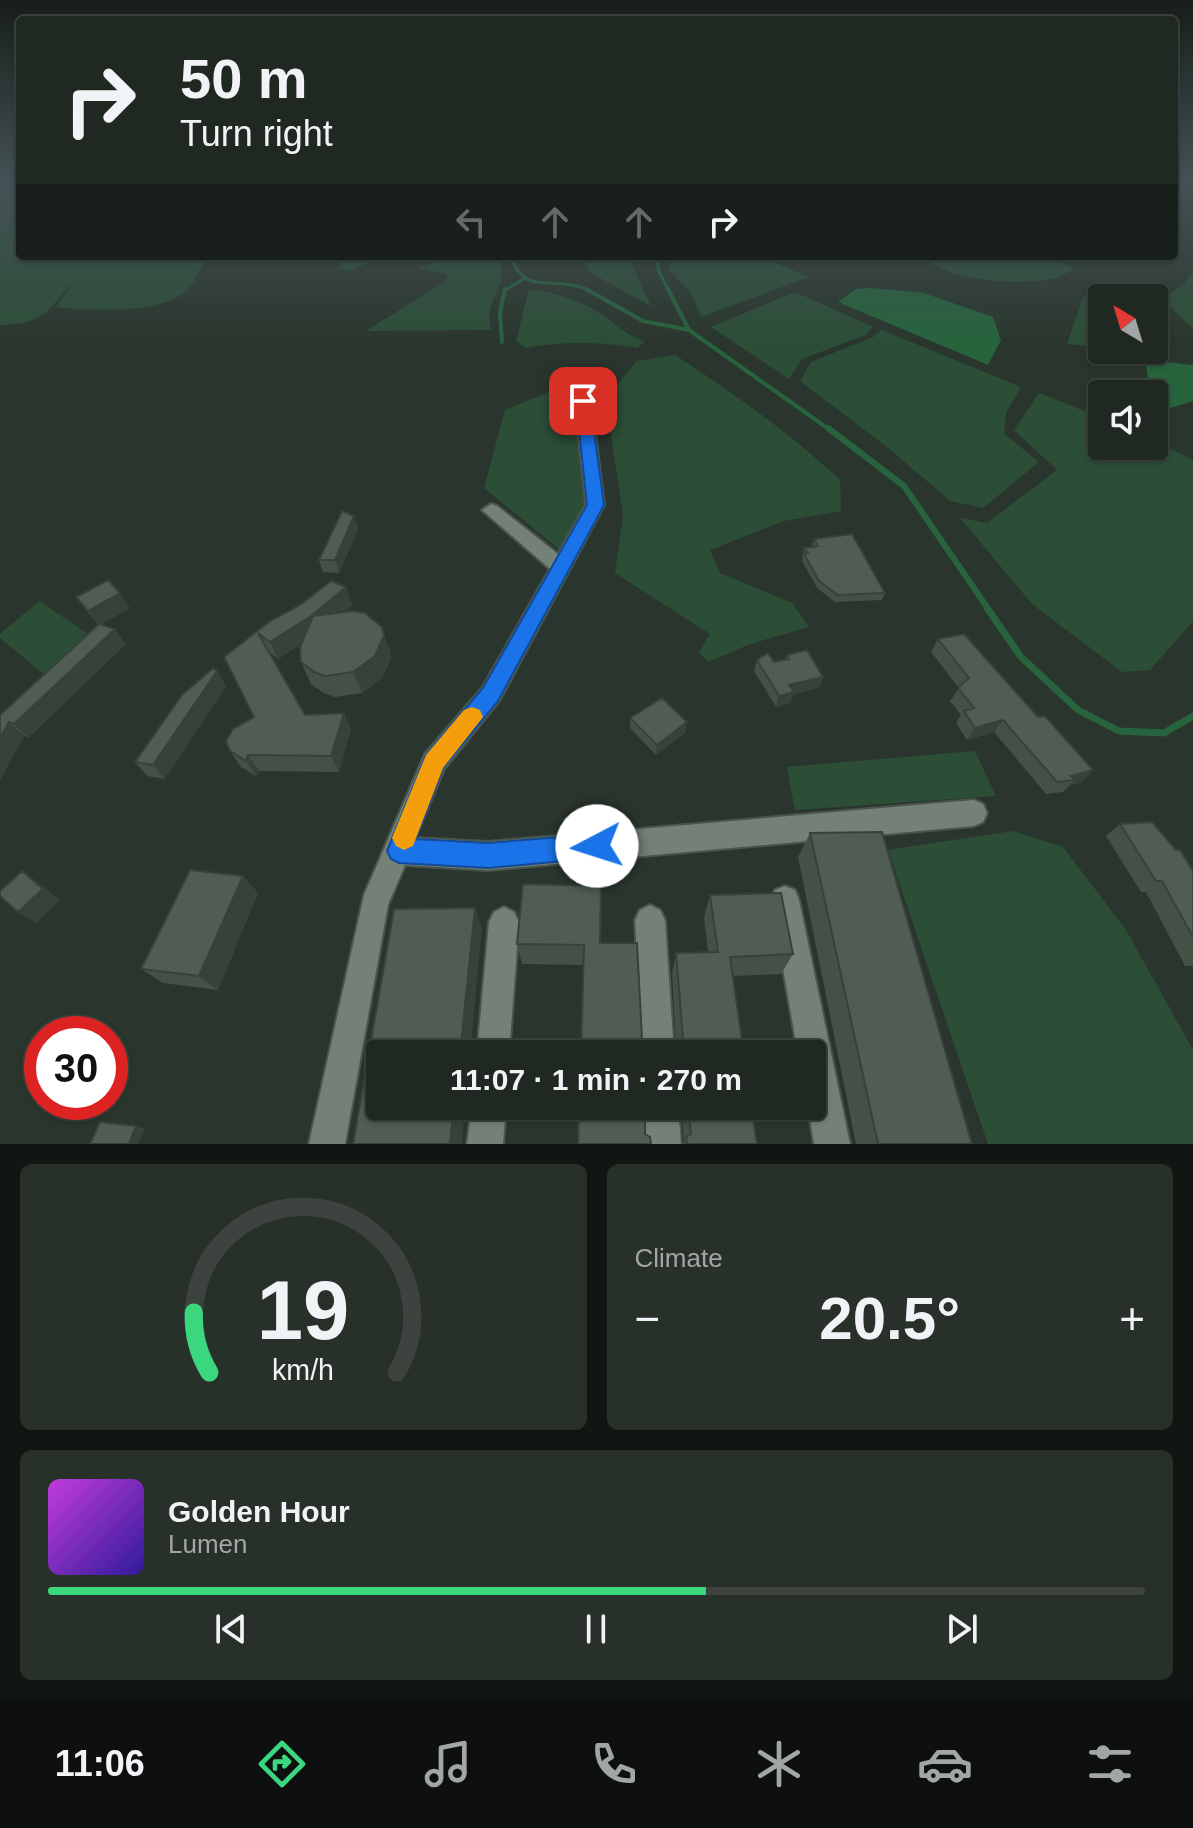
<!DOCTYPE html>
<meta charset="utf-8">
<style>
body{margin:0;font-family:Arial,sans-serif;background:#28302a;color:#f1f3f6;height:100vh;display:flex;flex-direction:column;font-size:30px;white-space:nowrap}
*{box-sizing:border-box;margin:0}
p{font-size:26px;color:#a2a6a5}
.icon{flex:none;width:44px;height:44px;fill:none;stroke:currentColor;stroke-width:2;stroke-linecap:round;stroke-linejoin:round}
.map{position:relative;height:1144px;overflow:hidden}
.panel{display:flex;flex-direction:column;gap:20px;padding:20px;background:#121613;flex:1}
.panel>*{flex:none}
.top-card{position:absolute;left:16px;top:16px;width:1162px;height:244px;border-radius:8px;box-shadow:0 2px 6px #0004,0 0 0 2px #3d4440;background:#202822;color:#f1f3f6;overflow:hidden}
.needle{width:52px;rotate:322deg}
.buttons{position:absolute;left:1088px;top:284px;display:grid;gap:16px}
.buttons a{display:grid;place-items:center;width:80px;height:80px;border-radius:8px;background:#202822;box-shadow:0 2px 6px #0004,0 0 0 2px #3d4440;font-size:40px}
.speed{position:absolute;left:24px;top:1016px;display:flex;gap:16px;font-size:40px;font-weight:700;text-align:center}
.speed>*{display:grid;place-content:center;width:104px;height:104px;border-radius:50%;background:#202822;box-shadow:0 2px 6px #0004,0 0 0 2px #3d4440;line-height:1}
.speed .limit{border:12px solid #d22;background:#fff;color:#111}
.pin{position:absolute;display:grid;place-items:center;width:68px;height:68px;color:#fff;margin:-34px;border-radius:16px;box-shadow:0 4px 12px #0006}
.me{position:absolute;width:88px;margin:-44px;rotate:265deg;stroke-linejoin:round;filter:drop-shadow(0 0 6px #0008)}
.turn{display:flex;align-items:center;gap:28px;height:168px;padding:0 32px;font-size:36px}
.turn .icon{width:104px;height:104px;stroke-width:2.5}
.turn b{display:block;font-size:56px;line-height:68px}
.lanes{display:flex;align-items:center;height:76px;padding:0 32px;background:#0003;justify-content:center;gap:40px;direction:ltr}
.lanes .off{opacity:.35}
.big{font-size:60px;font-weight:800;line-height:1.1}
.panel .tile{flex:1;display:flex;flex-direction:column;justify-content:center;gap:12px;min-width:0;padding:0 28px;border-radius:12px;background:#28302a}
.panel .dial{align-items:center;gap:0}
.dial svg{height:208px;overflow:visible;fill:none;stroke:#3d4440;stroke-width:7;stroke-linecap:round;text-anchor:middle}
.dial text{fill:#f1f3f6;stroke:none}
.song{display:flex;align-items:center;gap:24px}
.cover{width:96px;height:96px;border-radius:12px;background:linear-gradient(135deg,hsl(290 70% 55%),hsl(250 70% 35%))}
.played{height:8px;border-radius:4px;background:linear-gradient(90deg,#3bd77f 60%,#3d4440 60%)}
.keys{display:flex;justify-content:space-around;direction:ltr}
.heat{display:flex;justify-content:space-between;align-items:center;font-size:44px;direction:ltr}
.panel .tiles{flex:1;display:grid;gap:20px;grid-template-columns:1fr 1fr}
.tile:last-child{grid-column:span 2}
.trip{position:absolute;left:366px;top:1040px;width:460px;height:80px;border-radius:8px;background:#202822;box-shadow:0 2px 6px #0004,0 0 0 2px #3d4440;font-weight:800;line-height:80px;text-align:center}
.menu{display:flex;height:128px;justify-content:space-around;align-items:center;background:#0d100e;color:#a2a6a5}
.menu .icon{width:56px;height:56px}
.menu .current{color:#3bd77f}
.menu b{font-size:36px;color:#f1f3f6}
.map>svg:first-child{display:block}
</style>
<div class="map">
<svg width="1193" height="1144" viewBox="0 0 1193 1144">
<rect width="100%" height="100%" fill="#2a362d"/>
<path fill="#2c4e37" d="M0 183H20V256H116L114 264 117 256H208C202 264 195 282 189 288 164 315 90 311 56 307L74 281C45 312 46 324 0 325Z
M344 256H437L402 263 375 261 348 271 339 268Z
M453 256H492L499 261C509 291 483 297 491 330L366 331 447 280V274L418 268Z
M583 256H631L630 261 651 306 589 272Z
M671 256H759L809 277 701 317 691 293 669 270Z
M924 256H1043L1076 269C1066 273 1056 279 1046 280 1012 284 948 282 924 256Z
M1193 270V329L1162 299 1184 284Z
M529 289C557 293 583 300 607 318 621 329 626 334 645 342L637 348C602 342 562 341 526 348L516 341Z
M795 292 873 327 866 335 802 359 789 379 711 327Z
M1097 292 1112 298H1102V347L1067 344 1083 297Z
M882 330 1021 387 1006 413 1004 434 1039 462 983 508 950 501 887 447 800 381 811 362 873 337Z
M675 355C733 393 789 432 840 480L841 511 784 521 710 550 720 573 792 603 809 627 750 644 708 662 699 652 710 634 615 573 623 516 611 434 610 393 637 361Z
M575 381 589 500 560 550 484 488 505 410Z
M1039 393 1102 418V446H1154V441L1193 460V621L1150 670 1122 672 1032 604 960 518 987 523 1057 470 1014 430Z
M39 601 94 638 51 680 0 638V634Z
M975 751 996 796 795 810 787 767Z
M1013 831 1063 847 1126 930 1193 1050V1144H988L888 850Z"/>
<path fill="#27633d" d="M871 288 924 293 993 317 1001 340 988 365 838 302 856 289Z
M1145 360 1193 365V401L1154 413V394H1120L1149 384Z"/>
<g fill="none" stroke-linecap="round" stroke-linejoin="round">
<path stroke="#27633d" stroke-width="3" d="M508 256C513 262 518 273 525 278 538 287 568 279 590 291
M656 256 659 272 669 291
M504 291 525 278"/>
<path stroke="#27633d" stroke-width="4" d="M586 289 643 321 689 330
M668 289 689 330 830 430
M502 342 500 313 505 289"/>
<path stroke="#27633d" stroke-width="6" d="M828 428 904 486 989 610"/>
<path stroke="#27633d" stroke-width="7" d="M987 608 1021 657 1078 710 1119 731 1164 733 1193 716"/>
<defs>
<path id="minor" d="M583 396 591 401 604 505 499 701 444 769 415 838 488 842 974 800 983 804 987 813 983 822 974 826 488 870 405 865 388 905 345 1144H309L364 895 425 754 483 687 550 569 482 510 491 504 497 506 558 554 586 505 575 401Z
M785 886 795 890 799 900 850 1144H814L808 1106H812V1054H798L771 900 775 890Z
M650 905 660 910 665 920 674 1054H642L635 920 640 910Z
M504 907 514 912 519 922 509 1054H477L489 922 494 912Z
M472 1106H506L503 1144H467Z
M644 1106H678L681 1144H645Z"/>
</defs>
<use href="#minor" stroke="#49544c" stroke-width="4"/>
<use href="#minor" fill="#738177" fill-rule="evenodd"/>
</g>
<path fill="#455047" d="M354 516 358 529 339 573 323 572 319 560Z
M814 539 885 593 882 600 835 602 817 588 802 561 804 548 812 547Z
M346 587 352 605 343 612 389 648 391 657 383 677 362 693 335 697 324 693 311 684 301 662V644L278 659 268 651 305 715 351 729 339 772 259 771 256 776 241 767 230 751 254 717 224 657 270 621Z
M76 597 130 608 101 624 126 644 28 738 24 736 0 715 98 625Z
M938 639 1082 782 1070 785 1063 792 1046 794 994 732 967 740 956 723 961 715 950 701 959 688 931 652Z
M787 655 823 677 819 688 793 694 790 703 776 707 754 671 757 660 774 662 785 659Z
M217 671 226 686 165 779 147 776 135 762Z
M630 718 687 722 686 732 656 755 630 728Z
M1120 824 1193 871V967L1192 966H1185L1146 892H1141L1106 836Z
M810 833 972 1144H856L798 857Z
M243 876 258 893 218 990 163 983 141 969Z
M710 895 793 954 781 974 733 976 744 1054H674L676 1046 672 973 676 953 708 952 704 917Z
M600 943 642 1039 648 1054 583 965 522 964 517 944Z
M681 1106H751L757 1144H682L684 1141Z"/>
<path fill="#38413a" d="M354 516 358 529 339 573 335 560Z
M346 587 352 605 318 633 278 659 270 642Z
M120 593 130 608 99 626 88 611Z
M382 627 391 657 383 677 362 693 353 672Z
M115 629 126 644 28 738 14 724Z
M217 671 226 686 165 779 153 765Z
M823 677 819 688 793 694 790 703 776 707 779 696 789 685Z
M344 713 351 729 339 772 331 756Z
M1003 720 994 732 967 740 975 728Z
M9 722 24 736 0 781V738Z
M687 722 686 732 656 755 657 745Z
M248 755 259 771 256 776 246 761Z
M1093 770 1082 782 1070 785 1075 780 1071 776Z
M22 871 39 883 60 900 36 923 18 912Z
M243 876 258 893 218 990 199 976Z
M475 908 482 929 470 1054H460Z
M454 1106H465L462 1144H450Z
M136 1126 145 1129 138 1144H129Z"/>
<path fill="#505d53" stroke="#38413a" stroke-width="2" d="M342 511 354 516 335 560H319Z
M852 534 885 593 838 595 819 581 804 554 808 553 804 548 818 546 814 539Z
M108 580 120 593 88 611 76 597Z
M331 581 346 587 311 616 270 642 258 633 305 715 344 713 331 756 248 755 246 761 230 751 226 741 233 729 254 717 224 657 270 621 300 605Z
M352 611 365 613 382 627 384 636 375 656 353 672 325 676 314 672 301 662 300 647 313 616Z
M99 624 115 629 14 724 9 722 0 738V715Z
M964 634 1038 717 1045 716 1093 770 1071 776 1075 780 1057 782 1003 720 975 728 964 711 974 708 958 688 969 678 938 639Z
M807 650 823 677 789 685 794 692 779 696 757 660 768 653 774 662 789 659 787 655Z
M213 668 217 671 153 765 135 762 182 695Z
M662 698 687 722 657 745 630 718Z
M1152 822 1176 850H1180L1193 871V937L1162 881H1156L1120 824Z
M882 832 972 1144H878L810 833Z
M190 870 243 876 199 976 141 969Z
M22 871 43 889 18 912 0 896V891Z
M523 884 601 886 600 943H637L642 1039 648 1042V1054H581L584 945 517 944Z
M781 893 793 954 730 957 744 1054H679L678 1042 683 1038 676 953 718 952 710 895Z
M475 908 460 1054H380V1106H454L450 1144H353L394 909Z
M579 1106H645V1134L650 1137 651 1144H578Z
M688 1106H751L757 1144H687L686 1137 691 1134Z
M100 1122 136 1126 129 1144H90Z"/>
<linearGradient id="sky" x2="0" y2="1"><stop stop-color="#171e19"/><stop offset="0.53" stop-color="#445257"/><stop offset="1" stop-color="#445257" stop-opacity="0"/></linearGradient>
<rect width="1193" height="343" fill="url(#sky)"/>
<path fill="#1a73e8" stroke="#114b97" stroke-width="2" d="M583 397 590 401 604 505 498 701 443 768 416 839 488 843 597 834 606 837 610 846 606 854 597 858 488 868 399 863 391 859 387 851 426 755 483 688 587 505 576 401Z"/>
<path fill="#f59e0b" d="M472 707 480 710 483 717 443 768 413 846 404 850 396 846 392 838 426 755 464 710Z"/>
</svg>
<div class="buttons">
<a><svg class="needle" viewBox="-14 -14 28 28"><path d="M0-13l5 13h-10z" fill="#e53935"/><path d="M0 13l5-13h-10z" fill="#a2a6a5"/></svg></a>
<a><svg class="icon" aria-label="sound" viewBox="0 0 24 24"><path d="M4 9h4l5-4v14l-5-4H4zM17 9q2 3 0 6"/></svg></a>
</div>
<div class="speed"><div class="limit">30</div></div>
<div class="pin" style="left:583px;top:401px;background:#d93025"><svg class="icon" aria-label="arrive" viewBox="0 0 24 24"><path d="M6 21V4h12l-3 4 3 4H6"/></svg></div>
<svg class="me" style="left:597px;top:846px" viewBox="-20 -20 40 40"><circle r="19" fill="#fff"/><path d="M0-13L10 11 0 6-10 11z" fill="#1a73e8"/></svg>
<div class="trip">11:07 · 1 min · 270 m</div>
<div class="top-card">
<div class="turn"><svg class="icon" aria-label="right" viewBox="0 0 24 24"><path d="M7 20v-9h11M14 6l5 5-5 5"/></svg><div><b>50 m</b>Turn right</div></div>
<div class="lanes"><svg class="icon off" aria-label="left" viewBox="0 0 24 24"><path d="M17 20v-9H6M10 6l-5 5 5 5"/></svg><svg class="icon off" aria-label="ahead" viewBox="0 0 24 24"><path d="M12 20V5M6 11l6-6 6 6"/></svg><svg class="icon off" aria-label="ahead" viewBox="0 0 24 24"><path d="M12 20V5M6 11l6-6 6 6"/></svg><svg class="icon" aria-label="right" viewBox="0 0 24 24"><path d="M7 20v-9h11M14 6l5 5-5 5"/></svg></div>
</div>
</div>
<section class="panel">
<div class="tiles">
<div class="tile dial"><svg viewBox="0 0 100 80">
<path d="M14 69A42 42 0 1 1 86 69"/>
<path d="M14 69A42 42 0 0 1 8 46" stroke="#3bd77f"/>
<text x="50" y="56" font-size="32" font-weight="700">19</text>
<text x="50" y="72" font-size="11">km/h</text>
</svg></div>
<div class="tile"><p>Climate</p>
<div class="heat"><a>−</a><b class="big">20.5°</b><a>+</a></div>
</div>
<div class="tile">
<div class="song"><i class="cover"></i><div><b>Golden Hour</b><p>Lumen</p></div></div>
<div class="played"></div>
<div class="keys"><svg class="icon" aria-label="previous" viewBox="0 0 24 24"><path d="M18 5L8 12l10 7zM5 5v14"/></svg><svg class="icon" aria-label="pause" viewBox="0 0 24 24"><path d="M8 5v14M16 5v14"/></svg><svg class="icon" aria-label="next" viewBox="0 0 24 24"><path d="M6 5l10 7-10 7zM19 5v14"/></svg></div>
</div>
</div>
</section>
<nav class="menu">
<b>11:06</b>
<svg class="icon current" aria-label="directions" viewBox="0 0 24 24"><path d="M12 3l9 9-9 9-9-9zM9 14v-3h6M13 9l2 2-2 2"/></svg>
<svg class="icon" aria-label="music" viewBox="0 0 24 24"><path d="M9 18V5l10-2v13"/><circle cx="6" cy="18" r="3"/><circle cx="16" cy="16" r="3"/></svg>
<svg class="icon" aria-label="phone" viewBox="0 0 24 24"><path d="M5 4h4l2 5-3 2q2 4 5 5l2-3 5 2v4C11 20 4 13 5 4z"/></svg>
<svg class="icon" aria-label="climate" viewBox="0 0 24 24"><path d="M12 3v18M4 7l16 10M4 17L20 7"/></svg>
<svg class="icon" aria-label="car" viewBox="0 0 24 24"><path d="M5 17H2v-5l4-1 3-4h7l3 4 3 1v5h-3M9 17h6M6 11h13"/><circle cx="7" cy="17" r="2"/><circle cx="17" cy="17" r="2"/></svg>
<svg class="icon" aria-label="filters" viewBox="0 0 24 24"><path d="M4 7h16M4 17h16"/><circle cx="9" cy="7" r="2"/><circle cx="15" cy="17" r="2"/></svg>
</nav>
